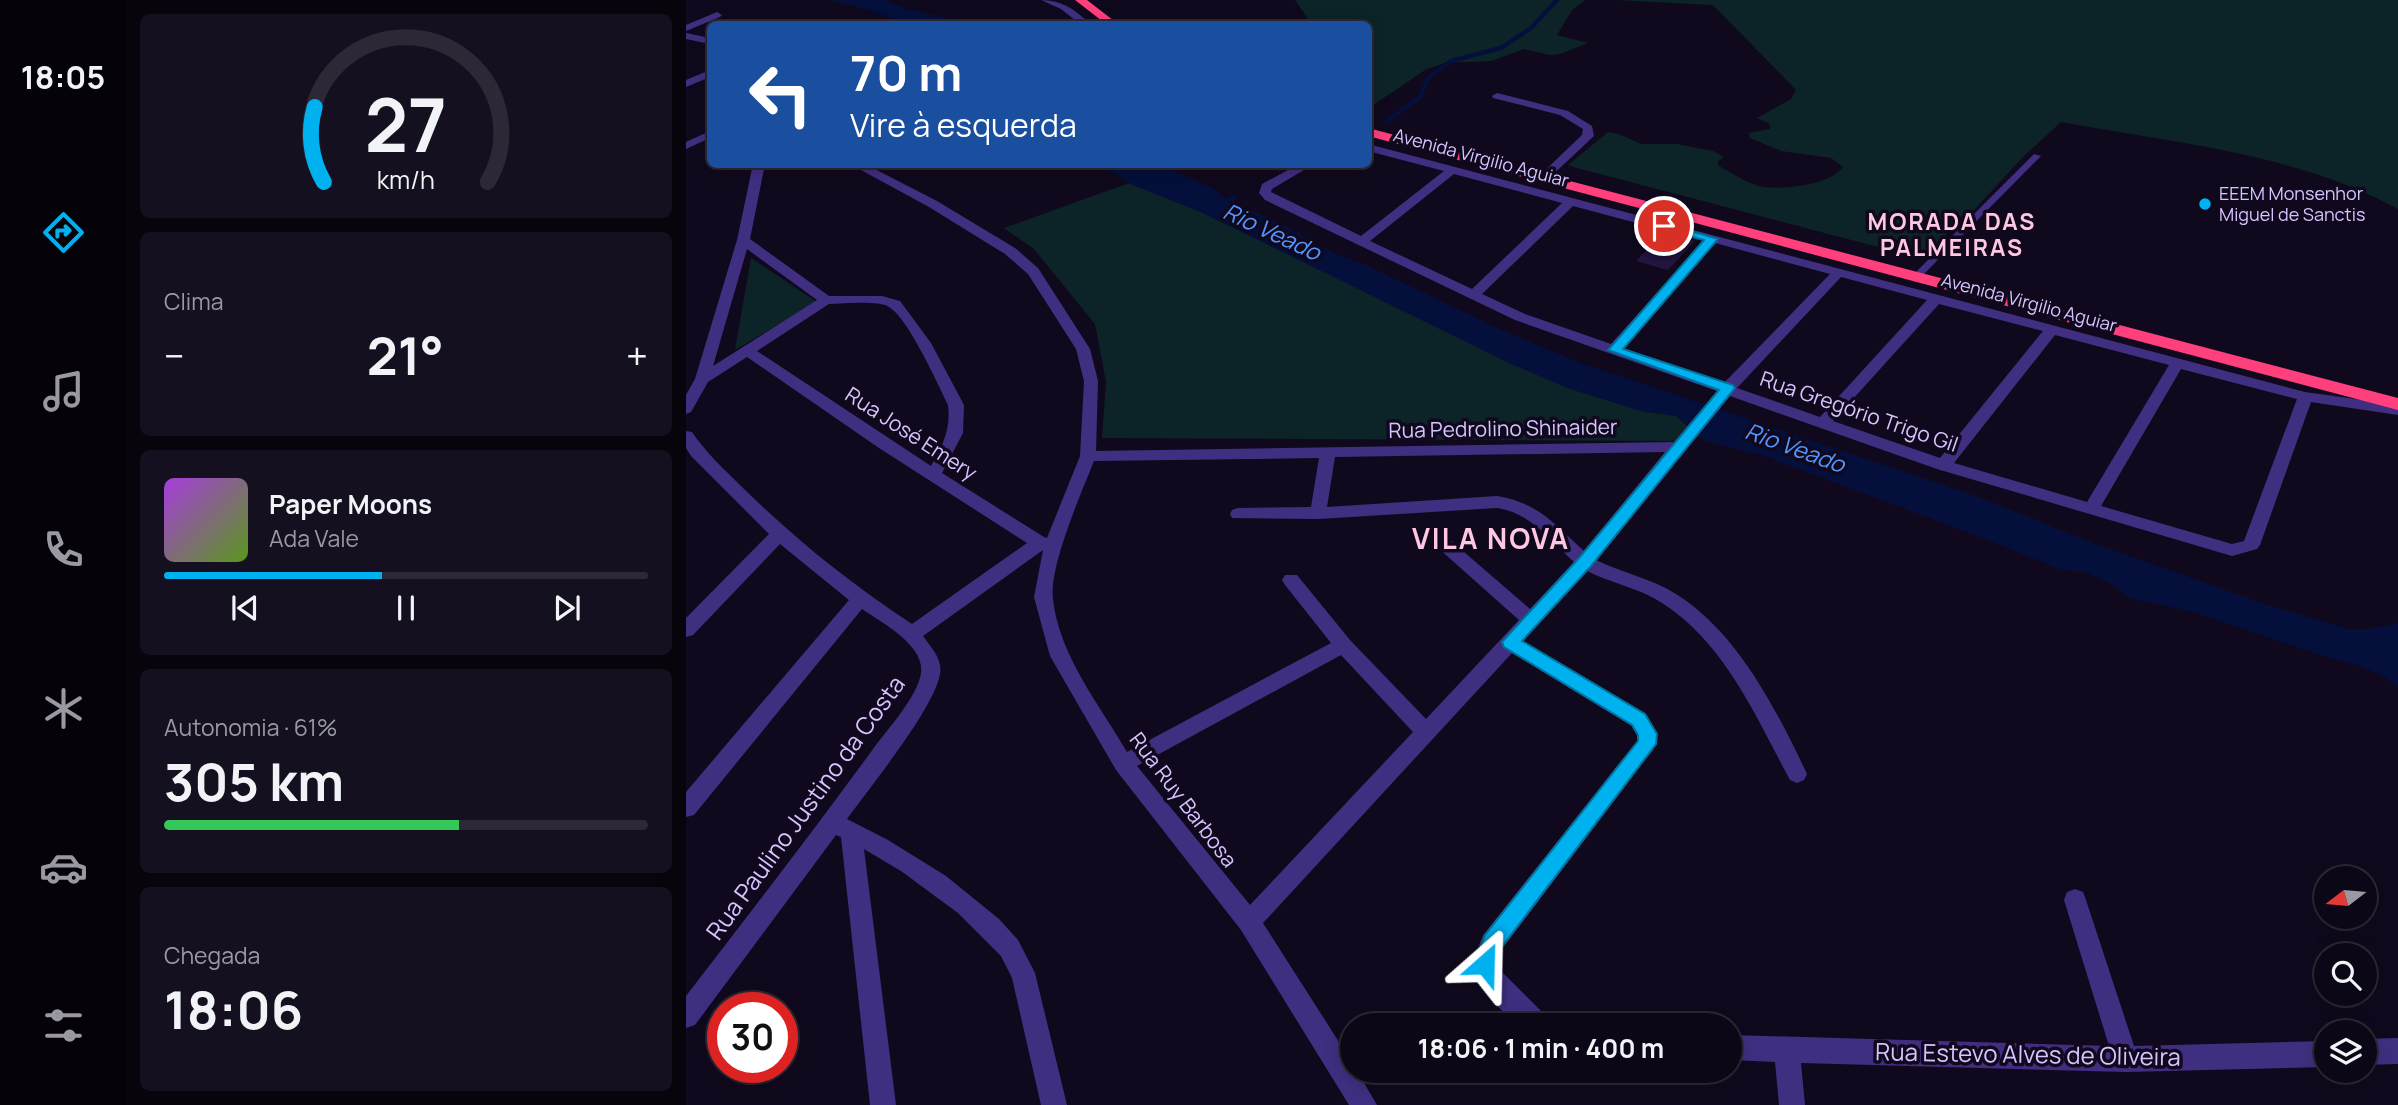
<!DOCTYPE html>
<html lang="pt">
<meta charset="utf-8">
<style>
body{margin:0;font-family:Manrope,sans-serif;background:#15101f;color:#f1f3f6;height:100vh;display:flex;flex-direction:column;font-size:26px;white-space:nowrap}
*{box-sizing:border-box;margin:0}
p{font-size:23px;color:#9a99a1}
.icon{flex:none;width:38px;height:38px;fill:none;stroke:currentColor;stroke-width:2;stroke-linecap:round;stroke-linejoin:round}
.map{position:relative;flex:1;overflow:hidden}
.panel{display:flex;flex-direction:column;gap:14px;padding:14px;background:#07040c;width:560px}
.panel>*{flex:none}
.hud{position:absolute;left:21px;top:21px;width:665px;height:147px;border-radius:10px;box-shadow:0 4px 18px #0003,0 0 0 2px #2c2835;background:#1a4fa0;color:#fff;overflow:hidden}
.needle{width:46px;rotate:254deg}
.buttons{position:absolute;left:1628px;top:866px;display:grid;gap:14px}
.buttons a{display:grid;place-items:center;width:63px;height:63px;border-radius:50%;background:#0c0716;box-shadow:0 4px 18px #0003,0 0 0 2px #2c2835;font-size:35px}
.speed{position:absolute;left:21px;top:992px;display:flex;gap:14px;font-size:35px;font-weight:700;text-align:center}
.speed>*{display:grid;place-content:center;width:91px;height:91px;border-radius:50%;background:#0c0716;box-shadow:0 4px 18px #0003,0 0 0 2px #2c2835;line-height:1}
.speed .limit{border:10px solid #d22;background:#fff;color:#111}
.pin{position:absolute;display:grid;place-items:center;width:60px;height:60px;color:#fff;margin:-30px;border:4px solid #fff;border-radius:50%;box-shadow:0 2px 7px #0007}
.me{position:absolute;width:77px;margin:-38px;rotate:25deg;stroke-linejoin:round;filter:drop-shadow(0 0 5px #0008)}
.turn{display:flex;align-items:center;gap:24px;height:147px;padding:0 28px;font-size:32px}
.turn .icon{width:91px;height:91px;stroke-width:2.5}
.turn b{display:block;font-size:49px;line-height:60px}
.big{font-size:52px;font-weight:700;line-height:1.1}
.panel .widget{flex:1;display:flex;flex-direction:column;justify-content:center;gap:10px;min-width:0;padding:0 24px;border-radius:10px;background:#15101f}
.panel .dial{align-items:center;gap:0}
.dial svg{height:182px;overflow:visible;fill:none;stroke:#2c2835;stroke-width:7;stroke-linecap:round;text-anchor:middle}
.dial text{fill:#f1f3f6;stroke:none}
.song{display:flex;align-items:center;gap:21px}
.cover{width:84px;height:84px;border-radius:10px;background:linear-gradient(135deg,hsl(280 70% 55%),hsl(90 70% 35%))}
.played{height:7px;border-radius:4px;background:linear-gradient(90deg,#00b1f0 45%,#2c2835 45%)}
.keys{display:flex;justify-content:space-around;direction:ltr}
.heat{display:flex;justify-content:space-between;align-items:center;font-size:38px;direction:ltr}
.charge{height:10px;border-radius:5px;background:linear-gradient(90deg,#34c759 61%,#2c2835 0)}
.trip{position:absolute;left:654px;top:1013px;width:402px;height:70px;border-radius:35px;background:#0c0716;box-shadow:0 4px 18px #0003,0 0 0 2px #2c2835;font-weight:700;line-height:70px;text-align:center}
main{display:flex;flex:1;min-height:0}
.tabs{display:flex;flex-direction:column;width:126px;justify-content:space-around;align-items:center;background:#050309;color:#9a99a1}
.tabs .icon{width:49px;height:49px}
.tabs .on{color:#00b1f0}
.tabs b{font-size:32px;color:#f1f3f6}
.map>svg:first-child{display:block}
</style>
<main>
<nav class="tabs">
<b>18:05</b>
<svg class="icon on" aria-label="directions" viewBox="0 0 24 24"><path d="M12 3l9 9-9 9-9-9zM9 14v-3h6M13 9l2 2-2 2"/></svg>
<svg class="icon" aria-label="music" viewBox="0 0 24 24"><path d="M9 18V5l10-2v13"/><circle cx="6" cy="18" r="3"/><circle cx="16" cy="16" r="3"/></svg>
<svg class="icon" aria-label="phone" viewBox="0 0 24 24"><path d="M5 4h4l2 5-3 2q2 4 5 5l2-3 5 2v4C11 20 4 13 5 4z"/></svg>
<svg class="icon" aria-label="climate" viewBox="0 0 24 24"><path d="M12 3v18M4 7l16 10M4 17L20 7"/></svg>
<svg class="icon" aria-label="car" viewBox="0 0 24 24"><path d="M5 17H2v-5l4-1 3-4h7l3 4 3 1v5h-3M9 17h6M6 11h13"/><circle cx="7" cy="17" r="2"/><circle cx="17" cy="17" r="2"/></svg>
<svg class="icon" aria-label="filters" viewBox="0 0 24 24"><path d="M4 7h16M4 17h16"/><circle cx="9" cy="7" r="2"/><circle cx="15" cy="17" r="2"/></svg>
</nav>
<section class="panel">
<div class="widget dial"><svg viewBox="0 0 100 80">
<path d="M14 69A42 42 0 1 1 86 69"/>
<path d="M14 69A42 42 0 0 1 10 36" stroke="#00b1f0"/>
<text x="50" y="56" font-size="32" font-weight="700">27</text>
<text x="50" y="72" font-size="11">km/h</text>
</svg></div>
<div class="widget"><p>Clima</p>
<div class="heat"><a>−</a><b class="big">21°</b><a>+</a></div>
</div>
<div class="widget">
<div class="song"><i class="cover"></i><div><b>Paper Moons</b><p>Ada Vale</p></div></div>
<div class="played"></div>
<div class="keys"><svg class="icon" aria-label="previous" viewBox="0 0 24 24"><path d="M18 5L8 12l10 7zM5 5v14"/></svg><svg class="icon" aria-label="pause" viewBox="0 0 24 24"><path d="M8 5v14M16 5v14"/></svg><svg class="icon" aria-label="next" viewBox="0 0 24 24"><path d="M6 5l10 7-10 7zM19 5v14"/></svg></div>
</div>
<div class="widget"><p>Autonomia · 61%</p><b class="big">305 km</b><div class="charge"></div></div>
<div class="widget"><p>Chegada</p><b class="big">18:06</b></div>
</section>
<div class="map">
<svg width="1712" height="1105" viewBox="0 0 1712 1105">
<rect width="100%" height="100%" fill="#10091d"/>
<path fill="#0c2427" d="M609 0H899L886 10 871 35 902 43 874 54 864 55 838 49 805 61 758 63 739 70 683 108 682 24H620L622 19Z
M931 0H1712V209C1610 153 1488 143 1375 122L1338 156 1288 210 1234 258 891 168 882 165 922 132 933 134 955 144H991L1027 151 1038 157 1031 162 1033 166C1046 173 1059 182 1073 186 1092 191 1146 185 1157 167L1145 158 1095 151 1064 138 1063 133 1084 129V124L1071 118 1105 99 1110 90 1027 5Z
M443 183 515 212 764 333 955 411 990 416 1009 433 1000 441 416 438 420 382 409 324 348 249 318 228Z
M65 258 131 302 49 350Z"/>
<path fill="#040f3b" d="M144 0H199L215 7 285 24C267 25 242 29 224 24 197 16 171 5 144 0Z
M472 164 527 188 541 200 592 222 650 254 680 265 820 332 895 363 1290 496 1407 543 1576 603 1662 629H1683L1712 623V687L1700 678 1675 666 1634 655 1507 612 1443 598 1427 585 1401 573 1373 569 1302 540 1073 454 1018 441 990 416 955 411 884 389 823 363 515 212 447 185 427 172 390 165Z"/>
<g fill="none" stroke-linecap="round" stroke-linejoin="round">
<path stroke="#040f3b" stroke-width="4.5" d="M700 122 734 97 742 78 765 61 815 48 845 28 871 0"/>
<path stroke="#040f3b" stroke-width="5" d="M534 204 549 197"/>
</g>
<path fill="#241440" d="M977 233 1009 241 982 270 950 261Z"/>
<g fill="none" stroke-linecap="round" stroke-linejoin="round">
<path fill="#402f81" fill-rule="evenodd" d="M1348 154 1355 156 1234 278H1228V274Z"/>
<path fill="#402f81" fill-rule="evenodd" d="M355 0C375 0 389 9 404 24H394L375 9Z
M31 12 36 15 34 17 0 31V25Z
M0 33 24 38V44L0 39Z
M24 70V77L0 87V80Z
M811 93 882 111 906 126 908 136 860 181H852V177L896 135 897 129 874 115 807 98 806 96Z
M24 131V138L0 149V142Z
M682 144 1619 392 1712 405V415L1625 402 1574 545 1571 549 1546 556 1251 469 1044 396 910 560C936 573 965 578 990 594 1052 633 1090 709 1121 774L1118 780 1111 783 1104 780C1070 717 1039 643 976 603 953 588 925 583 901 571L837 641 960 714 971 734V744L813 953 811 963 814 970 861 1017 864 1026H833L829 1023C799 994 776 977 798 934L951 742V735L946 726 826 653 577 923 667 1064V1071H671L691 1105H663L555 930 430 770 364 656 348 597 357 550 237 636C245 647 257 660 254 674 248 709 184 787 161 819L202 840 260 876 313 919 332 940 349 973 381 1105H355L326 978 315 956 272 913 215 871 178 849 210 1105H184L155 837 150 835 9 1025 0 1028V996C63 914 126 833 187 749 201 730 232 696 235 673 239 645 195 622 176 609L8 815 0 817V792L163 600 94 544 7 635 0 637V618L83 534 5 456 0 448V431L6 432C20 453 39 470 57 488 109 539 165 584 226 624L341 543 193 448 61 357 22 382 5 412 0 414V395L9 379 51 240 67 164H79L64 239 143 296H196L214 301 245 343 278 405 277 433 256 473 358 537 361 538 394 456 398 381 390 349 342 274 319 254 243 207 164 164H179L251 201 329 248 352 268 404 349 412 381 410 451 988 442 1031 391 829 320 579 200 573 193 576 184 613 164H628L586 189 585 192 675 236 758 171 682 151ZM768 174 876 203 786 289 684 241ZM887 206 1018 241 925 344 839 314 796 294ZM1029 243 1144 274 1038 383 937 348ZM61 249 131 300 27 366ZM1155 277 1241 300 1134 417 1051 388ZM143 304C156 304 193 300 203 307 222 318 252 384 262 405 265 428 257 446 245 466L71 351ZM1253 304 1357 331 1254 458 1147 421ZM1369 335 1483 365 1401 502 1268 463ZM1495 369 1611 399 1558 541 1546 544 1415 506ZM979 452 898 551C868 524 853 503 811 496L641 507 649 457ZM633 458 625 507 552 508 546 510 544 514 546 518 632 519 811 508C845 513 864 540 888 562L844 609 763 539H751L748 543 751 547 833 620 740 719 664 640 611 575H599L596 580 599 585 645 643 441 752C413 704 373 655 367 599 363 566 395 494 408 461ZM655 655 727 732 564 905 451 766Z
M1389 889 1397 892 1400 900 1448 1046 1640 1041V1067L1440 1072 1115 1063 1119 1105H1093L1089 1062 1045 1060V1035L1423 1046 1378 900 1381 892Z
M1712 1038V1064L1678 1065V1039Z"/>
<path fill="#ff407d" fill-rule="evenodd" d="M389 0H401L432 24H420Z
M682 128 1712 398V410L682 136Z"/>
</g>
<path fill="#00b1f0" stroke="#00739c" stroke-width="2" d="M978 223 1032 239 937 349 1047 385 1049 388 905 566 836 641 959 714 971 734 970 744 815 948 806 972 799 975 791 972 788 964 799 935 952 741V735L946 725 818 647 816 642 893 558 1033 390 922 350 1018 240 974 229 973 226Z"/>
<circle fill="#00b1f0" stroke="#10091d" stroke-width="2.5" cx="1519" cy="204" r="7"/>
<g text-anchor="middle" stroke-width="7" stroke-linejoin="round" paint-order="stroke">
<g font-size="18" fill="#d5c5ff" stroke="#10091d">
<text transform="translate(795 158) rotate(15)" y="6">Avenida Virgilio Aguiar</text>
<text transform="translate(1343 303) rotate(15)" y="6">Avenida Virgilio Aguiar</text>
</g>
<g font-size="18" fill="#d5c5ff" stroke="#10091d" text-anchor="start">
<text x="1533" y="200">EEEM Monsenhor<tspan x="1533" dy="21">Miguel de Sanctis</tspan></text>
</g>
<g font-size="21" fill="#d5c5ff" stroke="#10091d">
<text transform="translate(1173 412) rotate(19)" y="7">Rua Gregório Trigo Gil</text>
<text transform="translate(817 429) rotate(-1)" y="7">Rua Pedrolino Shinaider</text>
<text transform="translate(225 434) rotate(33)" y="7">Rua José Emery</text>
<text transform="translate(497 800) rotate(53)" y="7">Rua Ruy Barbosa</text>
</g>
<g font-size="23" font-weight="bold" letter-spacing="2" fill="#ffc7e2" stroke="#10091d">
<text x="1266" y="230">MORADA DAS<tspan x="1266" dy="26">PALMEIRAS</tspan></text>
</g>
<g font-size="23" font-style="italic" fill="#5394ff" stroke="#10091d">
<text transform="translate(586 232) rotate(25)" y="8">Rio Veado</text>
<text transform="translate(1109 448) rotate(20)" y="8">Rio Veado</text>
</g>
<g font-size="24" fill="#d5c5ff" stroke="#10091d">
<text transform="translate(120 808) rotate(-54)" y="8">Rua Paulino Justino da Costa</text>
<text transform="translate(1342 1055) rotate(1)" y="8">Rua Estevo Alves de Oliveira</text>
</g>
<g font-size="28" font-weight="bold" letter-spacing="2" fill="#ffc7e2" stroke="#10091d">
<text x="805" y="549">VILA NOVA</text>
</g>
</g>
</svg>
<div class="buttons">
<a><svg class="needle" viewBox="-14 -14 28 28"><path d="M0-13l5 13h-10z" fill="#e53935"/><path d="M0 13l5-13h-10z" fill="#9a99a1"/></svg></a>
<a><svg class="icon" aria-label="search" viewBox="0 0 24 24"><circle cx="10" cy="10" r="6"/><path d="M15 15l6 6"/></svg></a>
<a><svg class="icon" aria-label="layers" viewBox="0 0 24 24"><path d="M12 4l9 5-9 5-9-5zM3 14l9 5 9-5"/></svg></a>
</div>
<div class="speed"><div class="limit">30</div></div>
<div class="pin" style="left:978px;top:226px;background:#d93025"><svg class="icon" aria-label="arrive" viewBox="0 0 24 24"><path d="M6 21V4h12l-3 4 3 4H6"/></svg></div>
<svg class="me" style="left:799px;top:964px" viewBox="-20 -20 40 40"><path d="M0-17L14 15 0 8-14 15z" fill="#00b1f0" stroke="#fff" stroke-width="4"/></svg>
<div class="trip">18:06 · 1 min · 400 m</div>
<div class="hud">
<div class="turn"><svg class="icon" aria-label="left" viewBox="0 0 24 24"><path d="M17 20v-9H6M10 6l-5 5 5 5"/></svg><div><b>70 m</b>Vire à esquerda</div></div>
</div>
</div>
</main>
